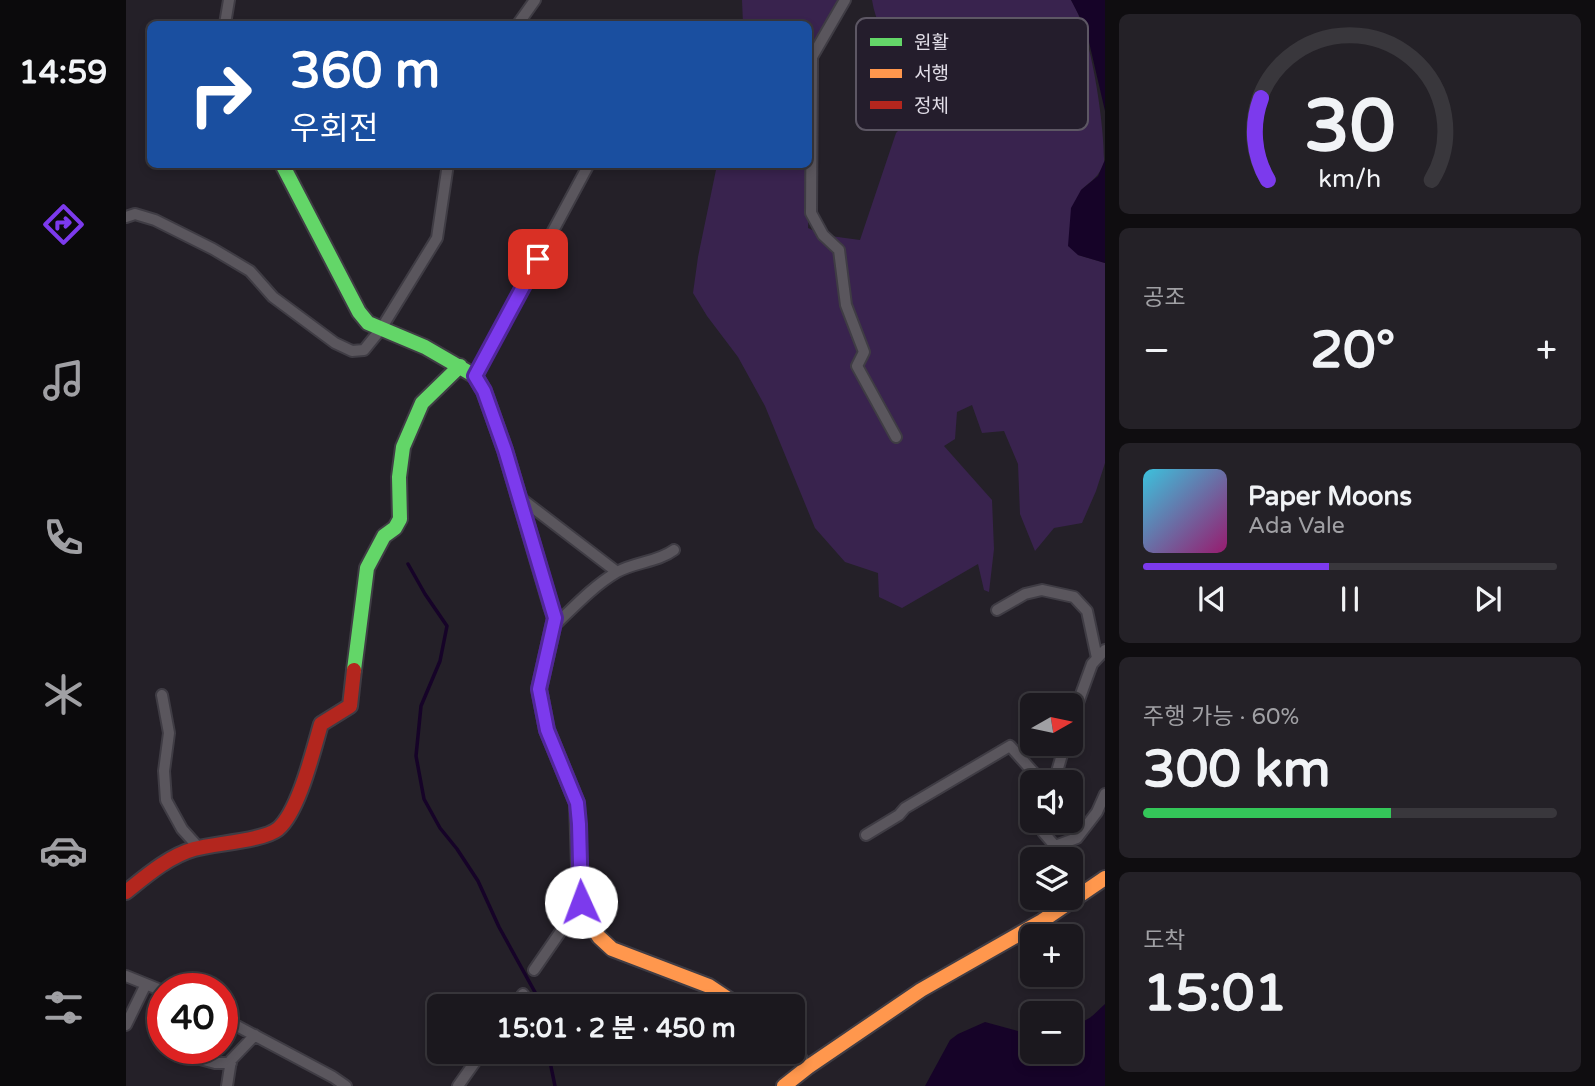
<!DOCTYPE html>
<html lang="ko">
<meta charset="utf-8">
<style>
body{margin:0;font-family:"Varela Round","Noto Sans KR",sans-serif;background:#242127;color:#f1f3f6;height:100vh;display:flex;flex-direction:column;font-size:26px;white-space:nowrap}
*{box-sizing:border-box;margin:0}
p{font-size:23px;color:#a0a0a4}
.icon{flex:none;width:38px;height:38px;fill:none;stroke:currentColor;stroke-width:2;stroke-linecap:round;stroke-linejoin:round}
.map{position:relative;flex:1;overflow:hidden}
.details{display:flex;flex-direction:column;gap:14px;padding:14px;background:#0f0d10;width:490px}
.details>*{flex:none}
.banner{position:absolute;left:21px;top:21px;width:665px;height:147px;border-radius:10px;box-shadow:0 4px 10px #0003,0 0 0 2px #39373c;background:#1a4fa0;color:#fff;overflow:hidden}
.needle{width:46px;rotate:81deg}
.fabs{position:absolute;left:894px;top:693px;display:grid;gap:14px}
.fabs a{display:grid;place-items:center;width:63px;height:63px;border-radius:10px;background:#1b181e;box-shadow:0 4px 10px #0003,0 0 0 2px #39373c;font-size:35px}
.speed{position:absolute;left:21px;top:973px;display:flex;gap:14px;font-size:35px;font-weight:700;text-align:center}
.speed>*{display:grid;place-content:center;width:91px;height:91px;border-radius:50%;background:#1b181e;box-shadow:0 4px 10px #0003,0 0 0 2px #39373c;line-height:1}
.speed .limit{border:10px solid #d22;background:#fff;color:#111}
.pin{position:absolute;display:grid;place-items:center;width:60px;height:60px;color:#fff;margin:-30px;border-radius:14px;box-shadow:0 4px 10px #0006}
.me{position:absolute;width:77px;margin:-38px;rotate:358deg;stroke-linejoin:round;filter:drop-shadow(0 0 5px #0008)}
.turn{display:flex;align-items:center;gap:24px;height:147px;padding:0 28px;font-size:32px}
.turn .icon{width:91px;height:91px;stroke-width:2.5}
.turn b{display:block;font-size:49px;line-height:60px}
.big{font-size:52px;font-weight:700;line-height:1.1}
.details .widget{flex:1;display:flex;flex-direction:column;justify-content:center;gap:10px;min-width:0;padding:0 24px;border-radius:10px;background:#242127}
.details .dial{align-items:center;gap:0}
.dial svg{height:182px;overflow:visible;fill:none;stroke:#39373c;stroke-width:7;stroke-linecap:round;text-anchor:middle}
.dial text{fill:#f1f3f6;stroke:none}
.song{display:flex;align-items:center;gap:21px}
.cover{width:84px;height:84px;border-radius:10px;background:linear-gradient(135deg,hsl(190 70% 55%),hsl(320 70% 35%))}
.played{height:7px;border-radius:4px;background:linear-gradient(90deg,#7c3aed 45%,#39373c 45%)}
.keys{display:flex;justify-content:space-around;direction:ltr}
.heat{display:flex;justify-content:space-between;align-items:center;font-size:38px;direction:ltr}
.charge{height:10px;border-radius:5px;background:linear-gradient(90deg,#34c759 60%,#39373c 0)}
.trip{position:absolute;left:301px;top:994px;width:378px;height:70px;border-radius:10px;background:#1b181e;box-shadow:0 4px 10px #0003,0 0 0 2px #39373c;font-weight:700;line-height:70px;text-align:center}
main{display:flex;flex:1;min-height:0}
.tabs{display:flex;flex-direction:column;width:126px;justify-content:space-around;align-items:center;background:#0b0a0c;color:#a0a0a4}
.tabs .icon{width:49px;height:49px}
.tabs .current{color:#7c3aed}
.tabs b{font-size:32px;color:#f1f3f6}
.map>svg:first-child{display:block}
</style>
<main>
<nav class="tabs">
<b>14:59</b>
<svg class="icon current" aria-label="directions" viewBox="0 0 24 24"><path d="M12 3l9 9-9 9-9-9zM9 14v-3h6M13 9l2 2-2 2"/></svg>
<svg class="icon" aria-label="music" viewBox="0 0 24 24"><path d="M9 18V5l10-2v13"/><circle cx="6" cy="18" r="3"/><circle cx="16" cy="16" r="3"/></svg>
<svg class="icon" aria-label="phone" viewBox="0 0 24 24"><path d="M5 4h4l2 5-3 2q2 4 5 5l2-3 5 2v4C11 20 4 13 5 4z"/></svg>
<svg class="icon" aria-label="climate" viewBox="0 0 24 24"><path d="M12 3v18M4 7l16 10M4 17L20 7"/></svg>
<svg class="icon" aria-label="car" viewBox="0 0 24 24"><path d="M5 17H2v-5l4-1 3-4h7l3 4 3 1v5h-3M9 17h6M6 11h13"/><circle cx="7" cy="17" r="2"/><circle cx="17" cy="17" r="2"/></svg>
<svg class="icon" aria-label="filters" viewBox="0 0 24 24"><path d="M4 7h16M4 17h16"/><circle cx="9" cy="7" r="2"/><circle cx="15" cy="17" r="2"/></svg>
</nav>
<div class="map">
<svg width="979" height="1086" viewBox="0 0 979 1086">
<rect width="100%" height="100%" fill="#242028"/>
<path fill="#39234e" d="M616 0H712L696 33 683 52 682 24H617Z
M746 0H945C965 30 979 127 978 162 974 176 965 181 955 190L952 255 979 263V463L970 491 956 523 928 528 909 551 894 514 892 464 878 431 856 433 846 405 831 412 829 439 818 446 866 500 868 549 863 592 858 590 852 564 776 608 753 597 752 573 719 562 689 528 639 406 612 357 581 316 567 293 572 257 591 165 682 164 685 161 682 228 697 235 734 240 770 133 786 116 811 107 812 89C783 58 753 44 746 0Z"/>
<path fill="#160328" d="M945 0H979V111L960 29Z
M979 160V263L952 255 942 246 945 208 955 190 972 176Z
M979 1004V1086H799L824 1040 832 1034 859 1022 892 1031 906 1026V1052H945V1021C961 1025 968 1014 979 1004Z"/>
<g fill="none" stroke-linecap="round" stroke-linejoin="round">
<path stroke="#160328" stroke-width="3.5" d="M282 564 299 594 321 626 314 661 295 706 290 756 298 799 314 828 331 849 352 881 373 927 410 994 413 1006
M422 1052 429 1086"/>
<defs>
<path id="street" d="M719 0 686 57 685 213 697 235 713 250 720 305 738 352 731 366 770 437
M99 24 103 0
M392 24 409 0
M0 217 9 214 29 220 87 249 124 271 147 297 209 343 226 351 238 350 255 329 311 238 322 164
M349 376 463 164
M393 497 491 572
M871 610 899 594 916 590 948 597 961 611 971 658
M427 627C447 608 467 586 491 572 509 562 532 562 548 550
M36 695 43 733 38 771 40 800 56 829 73 848
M945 722 966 664 979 650
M928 782 939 744
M918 821 917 832 929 846 951 838 971 812 979 794
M740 835 773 815 779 808 884 746 916 782
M408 970 455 902
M0 976 37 991
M388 1006 397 994
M96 1018 207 1077 220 1086
M0 1025 20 984
M667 1047 682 1067
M59 1055 89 1063H105
M101 1086 105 1060 129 1035
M332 1086 356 1052"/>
<path id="fast" d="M156 164 233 312 242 323 299 347 349 376 358 391 379 450 425 606
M228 670 241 568 258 536 269 528 274 519 273 477 277 447 296 403 334 366"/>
<path id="slow" d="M425 606 429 618 413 689 421 730 451 803 454 898 458 914 473 937 486 949 583 986 613 1006
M658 1086 682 1067 795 990 916 921 979 878"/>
<path id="jam" d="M0 892C20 876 43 856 68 849 89 843 137 841 152 829 173 811 187 751 195 724L224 706 228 670"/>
</defs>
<use href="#street" stroke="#3f3c44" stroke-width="14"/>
<use href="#fast" stroke="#3f3c44" stroke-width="18"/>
<use href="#slow" stroke="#3f3c44" stroke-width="18"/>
<use href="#jam" stroke="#3f3c44" stroke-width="18"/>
<use href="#street" stroke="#5a565d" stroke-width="10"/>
<use href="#fast" stroke="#63d668" stroke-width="14"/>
<use href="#slow" stroke="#ff974d" stroke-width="14"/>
<use href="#jam" stroke="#b3261e" stroke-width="14"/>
</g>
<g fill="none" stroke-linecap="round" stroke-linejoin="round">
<defs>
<path id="route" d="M412 259 349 376 358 391 379 450 429 618 413 689 421 730 451 803 453 824 455 902"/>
</defs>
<use href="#route" stroke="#51269a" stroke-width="18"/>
<use href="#route" stroke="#7c3aed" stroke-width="12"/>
</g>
<rect x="730" y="18" width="232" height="112" rx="10" fill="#241d2c" stroke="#5d5764" stroke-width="2"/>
<rect x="744" y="38" width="32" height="8" fill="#63d668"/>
<rect x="744" y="69" width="32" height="9" fill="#ff974d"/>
<rect x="744" y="101" width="32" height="8" fill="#b3261e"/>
<g font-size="19" fill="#e1dde7">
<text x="788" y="49">원활</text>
<text x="788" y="80">서행</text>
<text x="788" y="112">정체</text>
</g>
</svg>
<div class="fabs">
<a><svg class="needle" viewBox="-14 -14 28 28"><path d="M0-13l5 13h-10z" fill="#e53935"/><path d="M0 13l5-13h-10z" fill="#a0a0a4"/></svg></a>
<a><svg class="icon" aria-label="sound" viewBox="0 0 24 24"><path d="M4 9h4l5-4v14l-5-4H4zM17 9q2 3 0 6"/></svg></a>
<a><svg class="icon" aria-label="layers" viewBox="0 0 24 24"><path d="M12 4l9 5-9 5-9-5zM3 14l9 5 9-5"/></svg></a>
<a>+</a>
<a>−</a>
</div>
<div class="speed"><div class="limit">40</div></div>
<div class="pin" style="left:412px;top:259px;background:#d93025"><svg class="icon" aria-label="arrive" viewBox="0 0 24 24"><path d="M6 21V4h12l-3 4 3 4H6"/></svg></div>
<svg class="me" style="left:455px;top:902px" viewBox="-20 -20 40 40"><circle r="19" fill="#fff"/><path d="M0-13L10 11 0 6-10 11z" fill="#7c3aed"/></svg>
<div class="trip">15:01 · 2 분 · 450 m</div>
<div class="banner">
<div class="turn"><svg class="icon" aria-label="right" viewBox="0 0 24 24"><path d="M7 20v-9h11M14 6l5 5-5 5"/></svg><div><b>360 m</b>우회전</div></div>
</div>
</div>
<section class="details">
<div class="widget dial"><svg viewBox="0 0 100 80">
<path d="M14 69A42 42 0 1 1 86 69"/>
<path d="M14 69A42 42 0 0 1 11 33" stroke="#7c3aed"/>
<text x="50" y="56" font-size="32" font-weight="700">30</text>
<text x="50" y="72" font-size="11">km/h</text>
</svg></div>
<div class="widget"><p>공조</p>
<div class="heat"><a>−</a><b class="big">20°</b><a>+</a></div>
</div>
<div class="widget">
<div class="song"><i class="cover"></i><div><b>Paper Moons</b><p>Ada Vale</p></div></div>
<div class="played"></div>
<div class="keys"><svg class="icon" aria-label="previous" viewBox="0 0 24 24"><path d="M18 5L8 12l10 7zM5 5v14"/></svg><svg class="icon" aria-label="pause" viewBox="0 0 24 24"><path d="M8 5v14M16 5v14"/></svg><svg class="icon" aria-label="next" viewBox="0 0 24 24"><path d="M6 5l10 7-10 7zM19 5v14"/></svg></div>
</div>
<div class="widget"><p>주행 가능 · 60%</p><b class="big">300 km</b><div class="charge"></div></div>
<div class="widget"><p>도착</p><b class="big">15:01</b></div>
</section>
</main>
